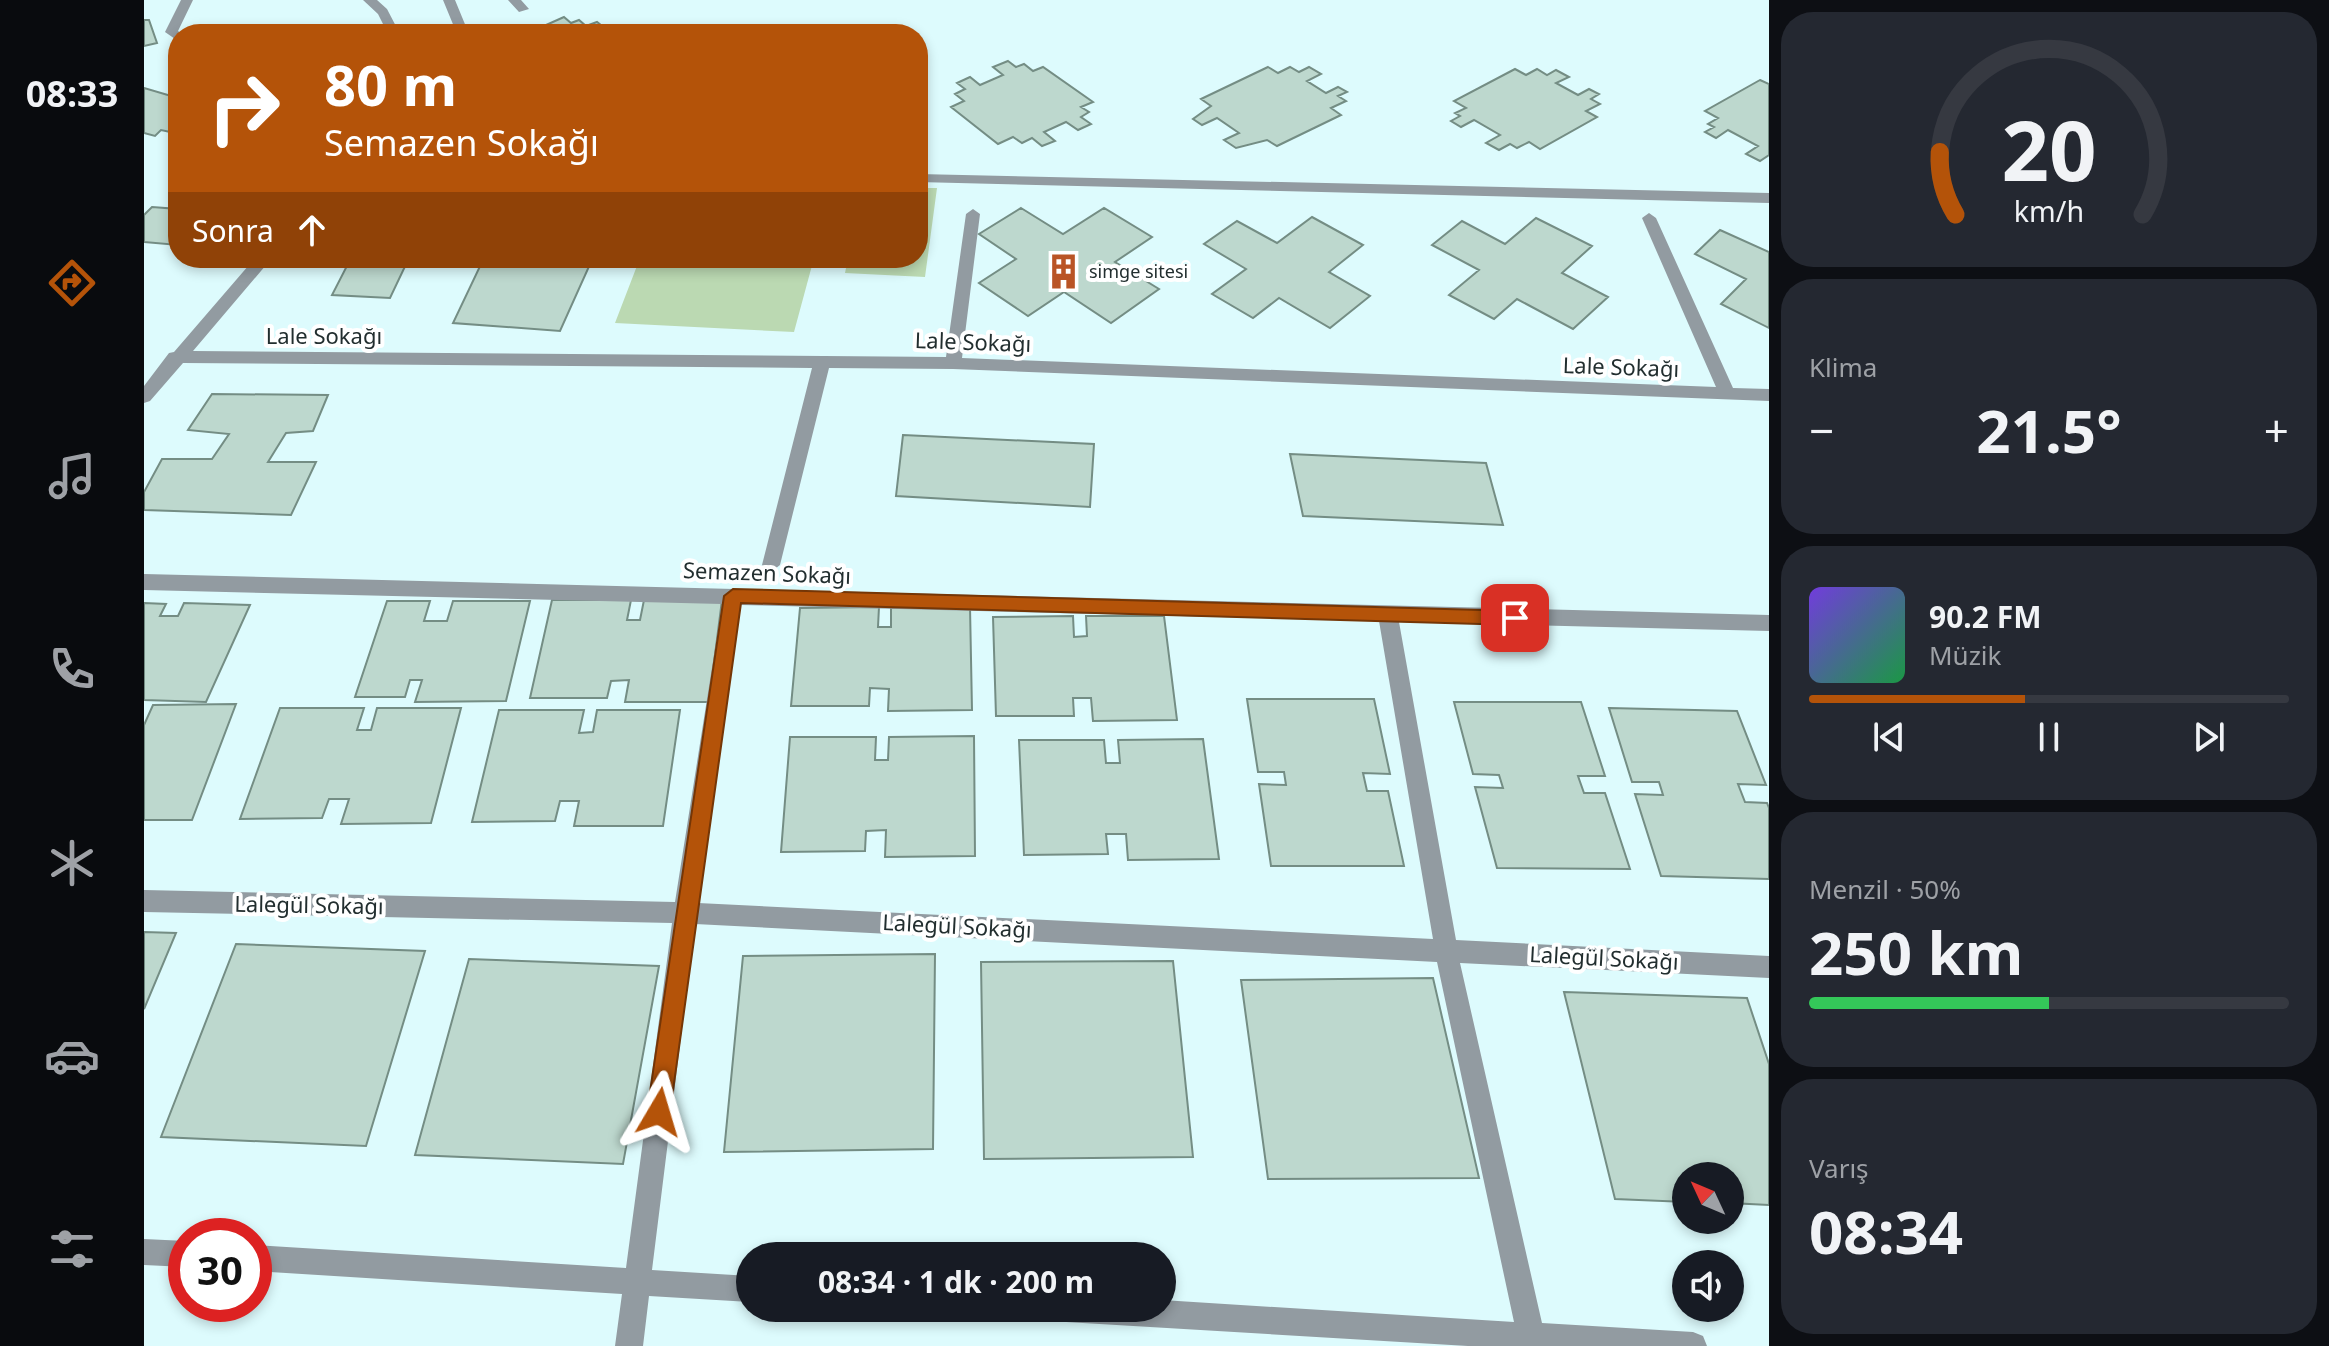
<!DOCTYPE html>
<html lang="tr">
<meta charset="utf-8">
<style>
body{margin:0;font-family:"Noto Sans",sans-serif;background:#242831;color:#f1f3f6;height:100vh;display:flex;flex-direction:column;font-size:30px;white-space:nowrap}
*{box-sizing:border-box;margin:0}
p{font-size:26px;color:#9ea1a6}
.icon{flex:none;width:44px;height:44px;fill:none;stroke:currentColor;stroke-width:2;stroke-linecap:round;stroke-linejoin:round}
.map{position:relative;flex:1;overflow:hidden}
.side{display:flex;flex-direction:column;gap:12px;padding:12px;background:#0d0f14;width:560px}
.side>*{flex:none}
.hud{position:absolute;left:24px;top:24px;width:760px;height:244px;border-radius:32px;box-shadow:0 4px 12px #0003;background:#b45309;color:#fff;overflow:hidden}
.needle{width:52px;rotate:314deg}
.fabs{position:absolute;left:1528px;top:1162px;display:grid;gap:16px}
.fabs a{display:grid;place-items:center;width:72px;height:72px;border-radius:50%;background:#171b24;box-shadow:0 4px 12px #0003;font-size:40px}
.speed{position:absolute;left:24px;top:1218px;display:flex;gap:16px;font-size:40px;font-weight:700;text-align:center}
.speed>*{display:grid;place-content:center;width:104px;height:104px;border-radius:50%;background:#171b24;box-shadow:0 4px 12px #0003;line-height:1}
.speed .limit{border:12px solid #d22;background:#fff;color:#111}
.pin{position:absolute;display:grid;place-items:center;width:68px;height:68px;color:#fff;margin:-34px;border-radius:16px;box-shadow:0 4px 12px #0006}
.me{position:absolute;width:88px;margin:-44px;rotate:7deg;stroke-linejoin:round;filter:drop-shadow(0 0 6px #0008)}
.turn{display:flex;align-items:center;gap:28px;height:168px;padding:0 24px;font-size:36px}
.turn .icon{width:104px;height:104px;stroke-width:2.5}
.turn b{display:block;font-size:56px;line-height:68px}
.then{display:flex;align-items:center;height:76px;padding:0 24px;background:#0003;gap:16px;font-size:30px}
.big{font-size:60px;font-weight:700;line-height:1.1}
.side .widget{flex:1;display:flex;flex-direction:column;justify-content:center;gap:12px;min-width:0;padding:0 28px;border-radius:32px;background:#242831}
.side .dial{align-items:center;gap:0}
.dial svg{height:208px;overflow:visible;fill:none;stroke:#363941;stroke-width:7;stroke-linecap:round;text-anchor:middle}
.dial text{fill:#f1f3f6;stroke:none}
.song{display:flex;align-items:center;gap:24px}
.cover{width:96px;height:96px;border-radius:12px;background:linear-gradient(135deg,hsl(260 70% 55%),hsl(140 70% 35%))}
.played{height:8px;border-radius:4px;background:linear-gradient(90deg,#b45309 45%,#363941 45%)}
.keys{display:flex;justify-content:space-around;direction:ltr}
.heat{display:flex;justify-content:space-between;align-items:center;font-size:44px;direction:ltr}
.charge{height:12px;border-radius:6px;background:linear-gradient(90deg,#34c759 50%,#363941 0)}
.trip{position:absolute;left:592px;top:1242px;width:440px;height:80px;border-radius:40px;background:#171b24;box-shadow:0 4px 12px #0003;font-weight:700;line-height:80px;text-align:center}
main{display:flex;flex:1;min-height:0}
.tabs{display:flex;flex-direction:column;width:144px;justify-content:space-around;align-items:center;background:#090b0e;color:#9ea1a6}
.tabs .icon{width:56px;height:56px}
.tabs .on{color:#b45309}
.tabs b{font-size:36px;color:#f1f3f6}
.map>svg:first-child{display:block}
</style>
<main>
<nav class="tabs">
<b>08:33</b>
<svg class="icon on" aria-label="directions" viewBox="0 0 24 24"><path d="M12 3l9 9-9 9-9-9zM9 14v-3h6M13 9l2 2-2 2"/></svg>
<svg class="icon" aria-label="music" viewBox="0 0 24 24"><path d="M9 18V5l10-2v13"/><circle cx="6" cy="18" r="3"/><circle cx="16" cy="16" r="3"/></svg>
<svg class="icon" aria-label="phone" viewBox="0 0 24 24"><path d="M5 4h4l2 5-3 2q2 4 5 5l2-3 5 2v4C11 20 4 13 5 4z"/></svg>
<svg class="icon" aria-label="climate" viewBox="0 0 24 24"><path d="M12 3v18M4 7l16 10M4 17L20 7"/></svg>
<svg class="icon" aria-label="car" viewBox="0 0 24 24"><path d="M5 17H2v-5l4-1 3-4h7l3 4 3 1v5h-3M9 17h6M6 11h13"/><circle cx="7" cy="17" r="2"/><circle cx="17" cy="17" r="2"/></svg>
<svg class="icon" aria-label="filters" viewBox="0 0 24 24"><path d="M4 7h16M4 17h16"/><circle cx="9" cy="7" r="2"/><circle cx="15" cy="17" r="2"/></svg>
</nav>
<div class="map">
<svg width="1625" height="1346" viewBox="0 0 1625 1346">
<rect width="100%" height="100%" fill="#ddfbfd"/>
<path fill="#bbd9b2" d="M774 188H793L781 277 701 273 704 258H774Z
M496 258H670L650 332 471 323Z"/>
<path fill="#bdd8ce" stroke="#748d84" stroke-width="2" d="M420 17 427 23 435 20 442 26 453 22 468 34H403L410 31 402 25Z
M0 20H5L13 43 0 46Z
M864 61 872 67 880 64 889 71 899 67 949 102 937 107 945 112 937 117 947 124 934 130 922 122 900 132 911 141 898 146 888 138 878 143 869 137 854 144 807 107 820 101 811 94 821 89 813 83 826 77 836 85 859 75 849 67Z
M1124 67 1134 73 1146 67 1155 72 1165 67 1177 74 1163 81 1182 93 1194 87 1203 92 1194 96 1202 101 1187 108 1197 115 1133 146 1123 140 1092 148 1080 140 1095 133 1073 118 1058 125 1049 119 1067 106 1057 99Z
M1371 69 1382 75 1393 69 1403 75 1412 70 1425 77 1412 83 1434 95 1445 89 1455 94 1447 99 1456 104 1442 111 1453 117 1396 149 1385 142 1373 148 1366 144 1355 150 1342 143 1356 135 1330 120 1317 127 1307 121 1316 116 1311 113 1322 108 1310 101Z
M1616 80 1625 84V155L1616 161 1602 154 1614 146 1584 130 1572 138 1561 132 1570 127 1564 124 1574 118 1561 111Z
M0 88 34 98 31 133 17 130 11 136 0 133Z
M8 207 34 209V245L0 242V215Z
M877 208 919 234 960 208 1008 237 971 262 1015 289 967 323 920 292 884 316 835 283 872 259 835 234Z
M1168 217 1219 245 1185 272 1226 296 1186 328 1135 298 1109 318 1068 294 1102 269 1060 244 1093 221 1133 243Z
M1392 218 1448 246 1418 273 1464 297 1429 329 1373 299 1350 319 1305 295 1335 270 1288 245 1318 221 1361 244Z
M1576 230 1625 252V328L1577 304 1602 279 1551 254Z
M207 258H265L246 298 188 295Z
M338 262H447L416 331 309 323Z
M68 394 184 395 169 431 142 433 124 462H172L147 515 0 510V492L18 459H68L85 434 44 430Z
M759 435 950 444 946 507 752 496Z
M1146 454 1342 463 1359 525 1159 516Z
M408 600H487L483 620H496L500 600H578L565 702H481L485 680 467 681 463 698H386Z
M243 601H286L280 621H303L309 601H386L362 701 271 702 278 680H266L261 697H211Z
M0 603 22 604 16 616H34L40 603 106 605 62 702 0 700Z
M735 607 734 627H747V608L826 607 828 710 744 711 745 689 726 688 725 706H647L656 608Z
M929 616 930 637 943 636 942 616H1020L1033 720 949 721 947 698H929L930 716H852L849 617Z
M1103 699H1230L1246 774 1219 773 1223 791H1244L1260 866H1127L1115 784 1142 785 1140 772H1114Z
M1310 702H1437L1461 776H1434L1440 793H1461L1486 869 1353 868 1331 787 1359 788 1355 775 1329 774Z
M92 704 48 820H0V725L9 705Z
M136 708H220L213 730H227L233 708H317L287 823 197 824 205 799H185L178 818 96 819Z
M1465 708 1593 711 1622 785 1594 784 1601 802 1623 803 1625 808V879L1517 876 1491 794 1519 795 1515 782H1488Z
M355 710H440L435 733 449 732 453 710H536L519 826H430L435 801H416L411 821 328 822Z
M830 736 831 856 741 857 742 830 722 831 721 851 637 852 646 737H732L731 760H744L745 737Z
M1059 739 1075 859 984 860 982 834H962L964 854 880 855 875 740H960L962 763H976L974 740Z
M0 932 32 933 0 1009Z
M92 944 281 951 222 1146 17 1137Z
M791 954 789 1149 580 1152 599 956Z
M325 959 515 966 479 1164 271 1155Z
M1029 961 1049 1157 840 1159 837 962Z
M1289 978 1335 1178 1124 1179 1097 980Z
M1420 992 1603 998 1625 1064V1205L1586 1203V1176H1542V1202L1471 1199Z"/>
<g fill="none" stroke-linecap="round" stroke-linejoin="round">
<path fill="#929ba1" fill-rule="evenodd" d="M37 0H49L34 31 38 34H34V41L21 32Z
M219 0H233L243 9 256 34H244L234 14Z
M299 0H311L325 34H313Z
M364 0H377L385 9 375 12Z
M774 174 1625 193V203L774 182Z
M829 209 836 214 818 358 1572 387 1498 218 1505 213 1512 218 1589 388 1625 389V401L809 369 685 368 636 565 627 572 618 565 668 368 39 363 6 401 0 403V386L25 353 30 352 111 258H128L49 351 802 357 822 214Z
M0 574 1625 615V631L1255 622 1312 940 1625 956V978L1316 963 1398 1323 1549 1332 1559 1336 1563 1346H1324L922 1322 912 1318 908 1308H1018V1300L1370 1322 1293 962 551 924 508 1270 606 1276V1302L505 1296 499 1346H471L478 1294 110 1271V1245L482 1268 528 923 0 912V890L531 902 578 604 0 590ZM597 605 1235 621 1289 939 554 903Z
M0 1239 42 1241V1267L0 1265Z"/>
</g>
<path fill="#b45309" stroke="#753606" stroke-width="2" d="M589 589 1371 611 1380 618 1371 625 597 603 526 1112 523 1120 515 1124 507 1120 503 1112 580 596Z"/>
<defs>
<symbol id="building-bare" viewBox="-9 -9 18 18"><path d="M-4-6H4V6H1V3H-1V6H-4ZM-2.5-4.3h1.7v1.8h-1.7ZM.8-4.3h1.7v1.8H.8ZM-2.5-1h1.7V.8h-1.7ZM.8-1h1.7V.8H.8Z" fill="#b95425" stroke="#fff" stroke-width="2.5" paint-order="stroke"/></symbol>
</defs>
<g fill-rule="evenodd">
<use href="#building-bare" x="894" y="246" width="51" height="51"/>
</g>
<g text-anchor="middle" stroke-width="8" stroke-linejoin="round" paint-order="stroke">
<g font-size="18" fill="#222e2f" stroke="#fff" text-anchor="start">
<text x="945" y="278">simge sitesi</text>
</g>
<g font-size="22" fill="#222e2f" stroke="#fff">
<text x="180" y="344">Lale Sokağı</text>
<text transform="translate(829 342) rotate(2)" y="8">Lale Sokağı</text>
<text transform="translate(1477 367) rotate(2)" y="8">Lale Sokağı</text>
<text transform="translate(623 573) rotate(2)" y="8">Semazen Sokağı</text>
<text transform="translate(165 905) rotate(1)" y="8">Lalegül Sokağı</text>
<text transform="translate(813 926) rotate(3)" y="8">Lalegül Sokağı</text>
<text transform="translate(1460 958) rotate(3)" y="8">Lalegül Sokağı</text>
</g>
</g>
</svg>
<div class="fabs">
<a><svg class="needle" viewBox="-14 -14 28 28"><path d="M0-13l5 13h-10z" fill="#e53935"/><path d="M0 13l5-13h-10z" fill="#9ea1a6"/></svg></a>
<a><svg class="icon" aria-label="sound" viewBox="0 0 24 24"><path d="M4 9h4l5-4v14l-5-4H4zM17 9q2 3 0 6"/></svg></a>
</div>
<div class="speed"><div class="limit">30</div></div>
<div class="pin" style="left:1371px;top:618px;background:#d93025"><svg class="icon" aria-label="arrive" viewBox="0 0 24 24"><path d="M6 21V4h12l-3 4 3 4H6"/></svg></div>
<svg class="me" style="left:515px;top:1112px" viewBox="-20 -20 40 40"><path d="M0-17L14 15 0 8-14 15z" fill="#b45309" stroke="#fff" stroke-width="4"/></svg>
<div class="trip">08:34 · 1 dk · 200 m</div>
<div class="hud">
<div class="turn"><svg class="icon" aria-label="right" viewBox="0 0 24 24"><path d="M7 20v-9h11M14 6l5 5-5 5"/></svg><div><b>80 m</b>Semazen Sokağı</div></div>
<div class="then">Sonra<svg class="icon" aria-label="ahead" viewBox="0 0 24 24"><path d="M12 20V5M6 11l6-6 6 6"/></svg></div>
</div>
</div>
<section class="side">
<div class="widget dial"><svg viewBox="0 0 100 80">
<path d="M14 69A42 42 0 1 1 86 69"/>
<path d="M14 69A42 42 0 0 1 8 45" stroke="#b45309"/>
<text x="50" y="56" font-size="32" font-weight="700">20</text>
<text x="50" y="72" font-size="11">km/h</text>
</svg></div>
<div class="widget"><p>Klima</p>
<div class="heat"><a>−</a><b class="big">21.5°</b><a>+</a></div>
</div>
<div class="widget">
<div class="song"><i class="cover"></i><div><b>90.2 FM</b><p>Müzik</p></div></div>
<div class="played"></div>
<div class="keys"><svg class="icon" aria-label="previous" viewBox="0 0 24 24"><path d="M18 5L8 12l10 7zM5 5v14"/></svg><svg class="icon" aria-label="pause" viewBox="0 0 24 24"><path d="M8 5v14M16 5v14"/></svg><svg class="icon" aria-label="next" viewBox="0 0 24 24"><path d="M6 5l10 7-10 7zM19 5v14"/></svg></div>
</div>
<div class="widget"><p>Menzil · 50%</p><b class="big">250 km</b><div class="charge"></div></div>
<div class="widget"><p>Varış</p><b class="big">08:34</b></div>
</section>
</main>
